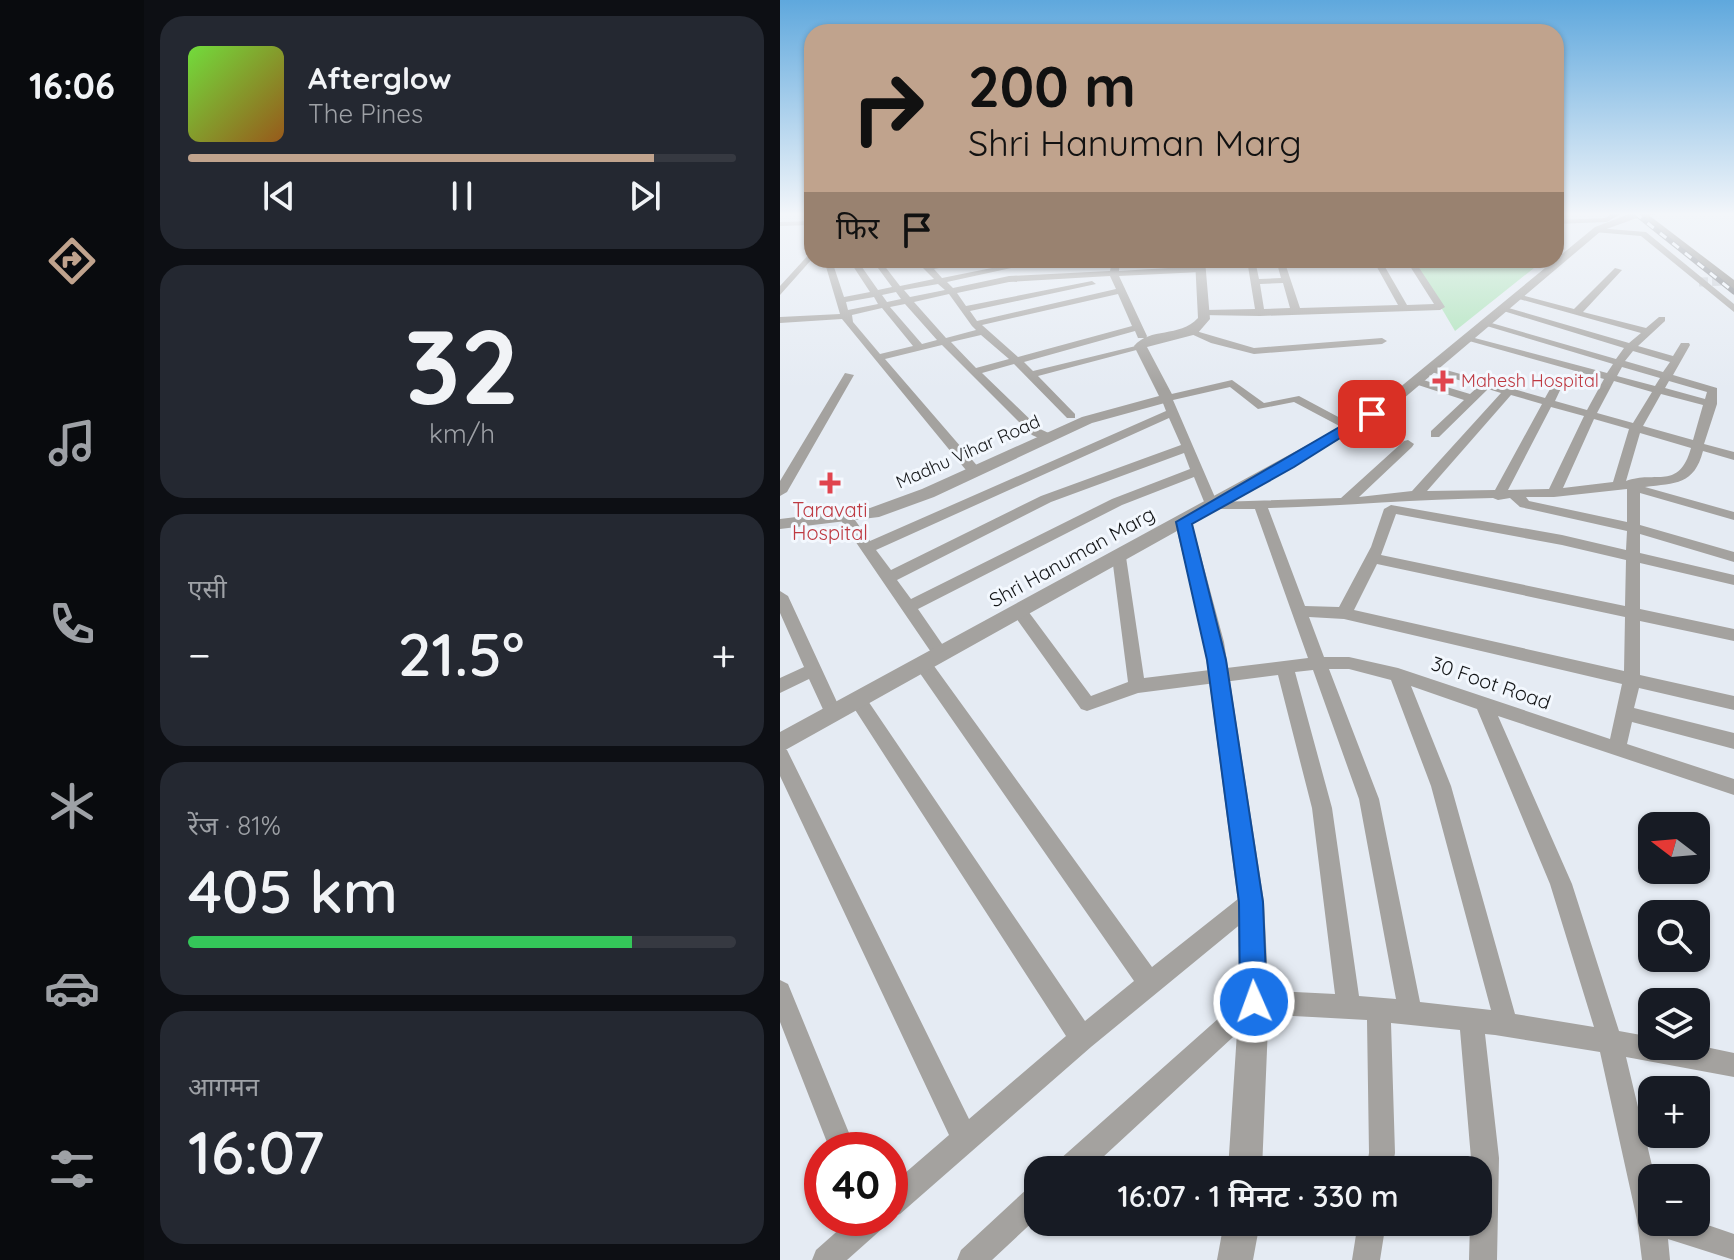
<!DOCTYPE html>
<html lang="hi">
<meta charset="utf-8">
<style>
body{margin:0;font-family:Quicksand,"Noto Sans Devanagari",sans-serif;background:#242831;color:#f1f3f6;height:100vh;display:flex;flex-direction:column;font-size:30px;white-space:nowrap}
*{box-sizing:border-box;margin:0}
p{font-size:26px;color:#9ea1a6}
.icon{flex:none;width:44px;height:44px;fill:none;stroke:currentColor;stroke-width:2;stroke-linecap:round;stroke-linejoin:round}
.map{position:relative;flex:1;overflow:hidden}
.details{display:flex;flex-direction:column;gap:16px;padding:16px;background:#0d0f14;width:636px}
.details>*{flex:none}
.hud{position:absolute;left:24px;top:24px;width:760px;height:244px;border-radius:24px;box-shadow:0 2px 6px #0004;background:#c0a38d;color:#111;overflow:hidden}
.needle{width:52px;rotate:286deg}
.fabs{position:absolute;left:858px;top:812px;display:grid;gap:16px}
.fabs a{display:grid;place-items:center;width:72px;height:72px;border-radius:16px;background:#171b24;box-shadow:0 2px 6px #0004;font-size:40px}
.speed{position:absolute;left:24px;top:1132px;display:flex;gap:16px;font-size:40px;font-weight:700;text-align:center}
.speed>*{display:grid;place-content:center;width:104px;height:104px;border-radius:50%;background:#171b24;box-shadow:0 2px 6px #0004;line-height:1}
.speed .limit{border:12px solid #d22;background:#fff;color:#111}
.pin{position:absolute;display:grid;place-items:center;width:68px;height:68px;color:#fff;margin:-34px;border-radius:16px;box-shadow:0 4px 12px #0006}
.me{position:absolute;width:88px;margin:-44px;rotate:358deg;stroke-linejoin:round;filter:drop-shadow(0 0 6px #0008)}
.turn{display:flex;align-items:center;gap:28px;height:168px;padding:0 32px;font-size:36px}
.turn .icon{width:104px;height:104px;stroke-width:2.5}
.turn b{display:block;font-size:56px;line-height:68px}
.then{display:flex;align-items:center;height:76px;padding:0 32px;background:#0003;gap:16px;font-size:30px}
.big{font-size:60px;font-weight:600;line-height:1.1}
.details .card{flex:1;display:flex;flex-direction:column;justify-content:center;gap:12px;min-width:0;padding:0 28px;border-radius:24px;background:#242831}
.details .dial{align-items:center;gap:0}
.dial b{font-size:104px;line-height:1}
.song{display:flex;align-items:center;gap:24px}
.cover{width:96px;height:96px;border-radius:12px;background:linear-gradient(135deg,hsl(100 70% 55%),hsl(30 70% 35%))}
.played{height:8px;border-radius:4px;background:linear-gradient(90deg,#c0a38d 85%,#363941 85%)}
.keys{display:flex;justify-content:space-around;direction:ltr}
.heat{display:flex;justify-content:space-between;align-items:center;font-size:44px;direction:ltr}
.charge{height:12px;border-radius:6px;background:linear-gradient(90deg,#34c759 81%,#363941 0)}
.trip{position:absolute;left:244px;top:1156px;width:468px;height:80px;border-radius:24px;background:#171b24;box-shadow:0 2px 6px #0004;font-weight:600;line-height:80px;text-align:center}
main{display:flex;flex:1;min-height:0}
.tab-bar{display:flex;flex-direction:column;width:144px;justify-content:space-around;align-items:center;background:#090b0e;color:#9ea1a6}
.tab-bar .icon{width:56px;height:56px}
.tab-bar .on{color:#c0a38d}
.tab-bar b{font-size:36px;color:#f1f3f6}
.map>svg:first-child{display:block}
</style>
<main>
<nav class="tab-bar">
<b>16:06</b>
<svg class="icon on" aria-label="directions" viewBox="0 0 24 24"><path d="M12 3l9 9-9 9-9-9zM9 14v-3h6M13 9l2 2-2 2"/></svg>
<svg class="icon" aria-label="music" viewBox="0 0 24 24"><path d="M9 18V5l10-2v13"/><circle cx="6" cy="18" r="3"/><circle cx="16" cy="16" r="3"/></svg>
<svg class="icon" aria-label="phone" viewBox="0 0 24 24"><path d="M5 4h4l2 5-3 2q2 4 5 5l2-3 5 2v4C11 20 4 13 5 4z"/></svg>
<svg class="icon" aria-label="climate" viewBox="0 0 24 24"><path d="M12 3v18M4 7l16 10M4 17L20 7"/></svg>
<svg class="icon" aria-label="car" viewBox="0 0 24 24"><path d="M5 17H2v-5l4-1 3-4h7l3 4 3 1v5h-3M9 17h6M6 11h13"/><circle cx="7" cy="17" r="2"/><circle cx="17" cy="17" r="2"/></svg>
<svg class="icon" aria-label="filters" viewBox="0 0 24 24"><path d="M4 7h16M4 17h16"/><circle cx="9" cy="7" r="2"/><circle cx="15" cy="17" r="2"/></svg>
</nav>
<section class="details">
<div class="card">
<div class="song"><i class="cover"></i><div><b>Afterglow</b><p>The Pines</p></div></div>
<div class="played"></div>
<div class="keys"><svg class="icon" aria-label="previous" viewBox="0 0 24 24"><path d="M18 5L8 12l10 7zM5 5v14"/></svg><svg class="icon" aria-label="pause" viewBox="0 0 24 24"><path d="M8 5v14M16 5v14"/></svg><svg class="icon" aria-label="next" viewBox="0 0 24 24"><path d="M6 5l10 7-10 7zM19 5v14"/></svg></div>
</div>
<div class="card dial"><b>32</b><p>km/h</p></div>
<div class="card"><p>एसी</p>
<div class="heat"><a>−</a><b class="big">21.5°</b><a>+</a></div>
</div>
<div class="card"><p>रेंज · 81%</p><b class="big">405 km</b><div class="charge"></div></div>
<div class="card"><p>आगमन</p><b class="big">16:07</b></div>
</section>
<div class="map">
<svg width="954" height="1260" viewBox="0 0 954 1260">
<rect width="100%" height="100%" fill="#e5ebf3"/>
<path fill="#a9e2b5" d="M633 260H764L675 331Z"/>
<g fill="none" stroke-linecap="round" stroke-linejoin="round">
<path stroke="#c6cbd2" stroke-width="9" stroke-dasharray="9 4" stroke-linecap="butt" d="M919 282 946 281"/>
<path fill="#a4a29f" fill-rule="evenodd" d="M833 213H842L827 222 776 224V220L825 218Z
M32 221V225L0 226V222Z
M817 228 866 232 954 304V312L861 236 814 232Z
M32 251V259L0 295V286Z
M44 260 52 261 64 297 90 292 69 260H77L98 290 112 287 92 260H100L120 286 154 279 135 260H144L149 265 199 260 154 269 162 278 251 260 263 261 167 282 173 288 229 276 330 271 332 260H340L339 271 421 266 425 269 421 272 339 276 367 336 366 338H358L355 331 244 362 253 371 364 344V348L258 376 295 414V418H287L234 364 202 373 260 429 273 435V441H265L252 435 162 345 105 359 200 469 201 472 195 476 190 475 62 319 0 323V317L60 314ZM330 276 336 289 197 321 190 311 316 284 312 281 186 306 177 293 229 282ZM158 284 165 290 130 297 124 290ZM116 292 121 299 107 302 102 295ZM169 294 192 326 196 330 166 338 134 302ZM338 294 352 326 238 357 202 325ZM94 297 98 304 68 310 66 302ZM125 304 157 340 142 344 110 307ZM102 308 133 346 100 354 73 322 72 315ZM201 335 229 359 196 368 171 342Z
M467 260H475L479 279 501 278 496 260H504L520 308 618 305 593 260H601L627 305 654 304 626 260H634L665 307 660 310 480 316 422 315V311L425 310 475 309ZM503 283 510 308 484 309 480 284Z
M835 268 842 270 803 312 866 328 879 317H885V321L858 346 893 356 901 343H909L910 345 893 375 937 388V404L924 444 954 452V460L923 451C914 485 896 483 865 487L954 512V520L860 493V525L954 552V562L860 534V553L954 575V585L860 563V609L954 629V641L860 621V675L954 696V710L859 688 854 708 954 733V749L852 722 847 744 954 779V795L718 716 792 884 839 1031 872 1037V1046L916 1045 954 1053V1077L846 1057 875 1178H872V1222L916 1221 954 1234V1260L888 1239 890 1260H862L857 1220 820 1052 715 1035 705 1034 719 1158 717 1260H689L690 1222H698V1170H692L680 1030 611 1023 615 1153 612 1170H586L589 1153 587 1020 478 1014 309 1170H276L279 1160 466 994 474 990 555 994 532 808 498 675 358 693 307 711 301 709 231 611 233 607H245L311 696 348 682 332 557 339 552 346 557 364 678 528 658 475 509H427L414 477 342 505 138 609 169 654 167 658H155L58 516 60 513H70L90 541 386 411 381 398 383 396 452 380 484 403 519 396 577 427 571 431 567 430 514 402 478 409 450 387 393 400 437 502 561 498 624 441 628 440 634 444 632 447 579 497 632 491 721 393 708 389 659 437H651V431L684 400 632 383V379H640L690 394 699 386 648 371V367L652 366 765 398 774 382 778 381 783 384 775 401 807 410 824 379 682 339 687 336 827 373 833 364 700 324 708 322 836 359 844 348 717 309 725 307 849 343 861 333 732 297 737 294 794 309ZM853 351 890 362 883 372 845 361ZM842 367 880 378 875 386 837 376ZM834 381 872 392 853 423 817 413ZM889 381 927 392 925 399 885 388ZM881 394 923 405 913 440 863 426ZM731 395 762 404 715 490 647 491ZM771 407 804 416 769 489 728 490ZM389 418 401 445 261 496 111 570 96 550ZM814 419 849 429 833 482 783 488ZM860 433 911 448C899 491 876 470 846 481ZM404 453 410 469 332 499 131 599 117 580 271 502ZM847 489V522L749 501 746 497H774ZM713 498 718 500 730 498 740 507 847 531 846 550 782 535 611 505 604 509 591 547 559 607 525 606 488 508C563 506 638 499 713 498ZM616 514 782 545 846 560 845 606 601 555ZM597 564 845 617 844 671 574 610ZM529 617 564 619 842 684 830 739 618 668 569 657H544ZM549 669H569L611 680 651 786 711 1010 640 1002 599 799ZM533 670 579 799 616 999 579 996 552 808 515 672ZM631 686 697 709 770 884 814 1027 735 1014 671 786Z
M409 329 474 348 602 338 607 341 602 344 474 354 431 343 409 333Z
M65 373 74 375 7 492 0 496V481Z
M0 591 8 596 62 713 59 718 53 720 47 718 29 679 0 693V678L24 667 0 613Z
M143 658 149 659 372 967 463 895 471 891 479 895 482 902 479 909 311 1047 120 1214 110 1218V1186L169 1135 0 776V748L7 750 189 1119 286 1036 72 705 69 700 72 695 78 693 84 695 305 1021 354 981 137 669 135 664 137 659Z
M0 980 8 984 76 1150H50L0 1022Z
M258 1184V1217L212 1260H177L181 1250 248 1188Z
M72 1218H107L103 1228 67 1260H32L36 1250Z
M578 1222H606L600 1260H572Z"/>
<path fill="#a4a29f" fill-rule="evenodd" d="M852 213 878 214 854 219 821 231 623 399 576 430 412 523 444 642 484 902 489 1002 482 1170H448L459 1002 458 902 424 642 397 531 0 753V732L566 424 613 393 815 227Z
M415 260H425L430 319 417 334 367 347 394 398 392 401 312 423 154 497 99 517 0 529V519L90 508 142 489 302 417 379 396 354 346C370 327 399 338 418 318Z
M444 1222H480L473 1260H437Z"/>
<path fill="#827f7a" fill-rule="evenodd" d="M853 213H866L954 280V291Z"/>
<defs>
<path id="rail" d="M855 213 954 292"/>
</defs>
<use href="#rail" stroke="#6f7277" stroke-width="5"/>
<use href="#rail" stroke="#f3f8fe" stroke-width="3" stroke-dasharray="8" stroke-linecap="butt"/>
</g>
<linearGradient id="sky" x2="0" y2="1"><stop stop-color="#5fa8dd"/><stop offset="0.55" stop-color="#f3f6fa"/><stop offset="1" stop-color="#f3f6fa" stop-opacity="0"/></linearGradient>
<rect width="954" height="389" fill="url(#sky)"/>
<path fill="#1a73e8" stroke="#114b97" stroke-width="2" d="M587 411 598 414 514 467 412 524 446 660 483 902 487 1002 483 1011 474 1015 464 1011 460 1002 459 902 427 660 396 522Z"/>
<g fill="#e0444e" stroke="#f3f8fe" stroke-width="3">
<path d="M659 369h8v8h8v8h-8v8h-8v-8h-8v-8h8z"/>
<path d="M46 471h8v8h8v8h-8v8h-8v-8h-8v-8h8z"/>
</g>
<g text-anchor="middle" stroke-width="6" stroke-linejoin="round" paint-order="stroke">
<g font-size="18" fill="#be3a42" stroke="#f3f8fe" text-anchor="start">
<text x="681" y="387">Mahesh Hospital</text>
</g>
<g font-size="18" fill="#141618" stroke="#f3f8fe">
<text transform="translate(188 452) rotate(-24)" y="6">Madhu Vihar Road</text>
</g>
<g font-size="20" fill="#be3a42" stroke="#f3f8fe">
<text x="50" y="517">Taravati<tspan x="50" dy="23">Hospital</tspan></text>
</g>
<g font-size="20" fill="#141618" stroke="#f3f8fe">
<text transform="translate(292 557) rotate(-29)" y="7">Shri Hanuman Marg</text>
<text transform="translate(711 683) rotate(19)" y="7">30 Foot Road</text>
</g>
</g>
</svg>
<div class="fabs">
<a><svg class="needle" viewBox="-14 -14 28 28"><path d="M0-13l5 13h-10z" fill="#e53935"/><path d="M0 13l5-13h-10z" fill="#9ea1a6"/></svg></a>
<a><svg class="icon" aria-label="search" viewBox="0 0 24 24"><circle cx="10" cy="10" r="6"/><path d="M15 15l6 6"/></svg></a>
<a><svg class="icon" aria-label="layers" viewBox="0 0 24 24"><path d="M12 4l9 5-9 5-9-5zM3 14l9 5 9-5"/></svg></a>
<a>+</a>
<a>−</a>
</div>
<div class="speed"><div class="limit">40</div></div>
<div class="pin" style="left:592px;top:414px;background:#d93025"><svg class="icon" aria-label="arrive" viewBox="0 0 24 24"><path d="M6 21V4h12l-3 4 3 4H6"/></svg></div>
<svg class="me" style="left:474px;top:1002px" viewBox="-20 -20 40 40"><circle r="17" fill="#1a73e8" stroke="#fff" stroke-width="3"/><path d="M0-11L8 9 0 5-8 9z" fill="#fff"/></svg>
<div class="trip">16:07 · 1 मिनट · 330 m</div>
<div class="hud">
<div class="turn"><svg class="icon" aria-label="right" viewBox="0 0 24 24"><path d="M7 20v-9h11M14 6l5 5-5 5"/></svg><div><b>200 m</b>Shri Hanuman Marg</div></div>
<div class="then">फिर<svg class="icon" aria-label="arrive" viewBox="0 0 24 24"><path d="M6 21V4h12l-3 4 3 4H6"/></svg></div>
</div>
</div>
</main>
